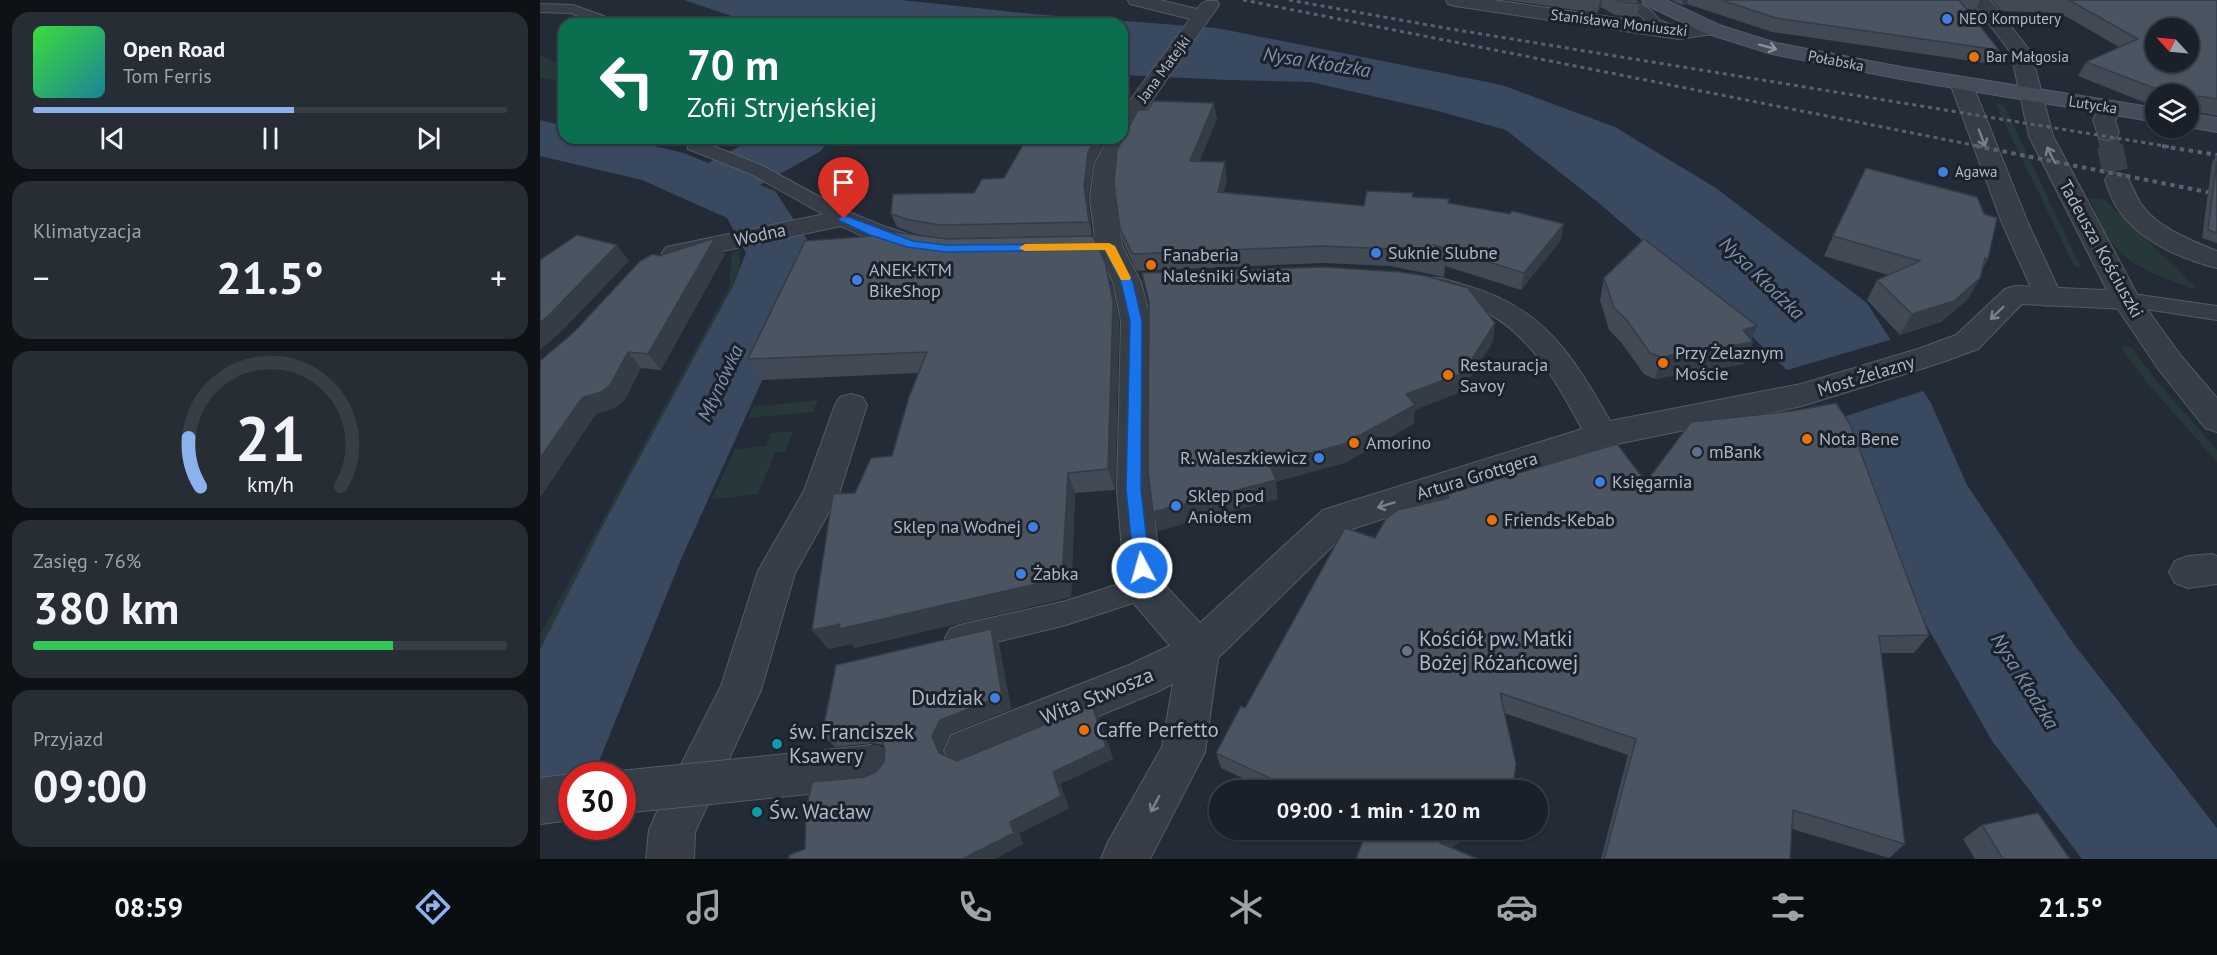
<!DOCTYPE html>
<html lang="pl">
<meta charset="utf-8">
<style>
body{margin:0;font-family:"PT Sans",sans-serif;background:#272d35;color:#f1f3f6;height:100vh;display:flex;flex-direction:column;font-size:22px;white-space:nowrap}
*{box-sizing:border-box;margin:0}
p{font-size:20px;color:#9fa3a8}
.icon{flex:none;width:33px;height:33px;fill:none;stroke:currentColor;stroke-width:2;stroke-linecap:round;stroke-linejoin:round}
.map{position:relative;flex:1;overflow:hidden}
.details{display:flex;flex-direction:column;gap:12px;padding:12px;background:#0e1217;width:540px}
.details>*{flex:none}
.top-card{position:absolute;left:18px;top:18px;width:570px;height:126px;border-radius:18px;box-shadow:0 2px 4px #0004,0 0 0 2px #383e46;background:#0b6e4f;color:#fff;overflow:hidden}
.needle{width:39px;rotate:296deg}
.fabs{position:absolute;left:1605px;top:18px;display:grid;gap:12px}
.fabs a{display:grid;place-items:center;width:54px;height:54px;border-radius:50%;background:#1a2029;box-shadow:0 2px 4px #0004,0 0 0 2px #383e46;font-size:30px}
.speed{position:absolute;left:18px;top:762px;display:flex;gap:12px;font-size:30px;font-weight:700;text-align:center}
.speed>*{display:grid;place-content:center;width:78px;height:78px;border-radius:50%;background:#1a2029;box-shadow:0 2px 4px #0004,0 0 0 2px #383e46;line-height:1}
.speed .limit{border:9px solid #d22;background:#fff;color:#111}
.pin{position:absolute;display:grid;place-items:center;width:51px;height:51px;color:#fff;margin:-62px -26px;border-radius:50% 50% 50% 0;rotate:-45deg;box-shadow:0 0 6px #0007}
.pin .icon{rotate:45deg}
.me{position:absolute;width:66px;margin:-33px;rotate:354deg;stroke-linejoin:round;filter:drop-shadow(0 0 4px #0008)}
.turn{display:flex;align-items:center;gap:21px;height:126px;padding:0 30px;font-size:27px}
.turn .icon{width:78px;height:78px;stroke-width:2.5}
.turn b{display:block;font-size:42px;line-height:51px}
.big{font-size:45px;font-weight:700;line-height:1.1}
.details .widget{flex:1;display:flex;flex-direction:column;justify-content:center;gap:9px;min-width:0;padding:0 21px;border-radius:18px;background:#272d35}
.details .dial{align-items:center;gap:0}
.dial svg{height:156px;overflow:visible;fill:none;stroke:#383e46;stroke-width:7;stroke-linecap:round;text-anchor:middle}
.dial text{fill:#f1f3f6;stroke:none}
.song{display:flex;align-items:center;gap:18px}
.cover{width:72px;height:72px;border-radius:9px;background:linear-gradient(135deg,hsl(120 70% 55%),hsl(190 70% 35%))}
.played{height:6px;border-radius:3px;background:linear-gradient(90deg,#8cb2ed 55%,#383e46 55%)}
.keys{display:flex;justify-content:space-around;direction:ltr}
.heat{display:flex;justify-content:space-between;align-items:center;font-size:33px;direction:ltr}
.charge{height:9px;border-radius:4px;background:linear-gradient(90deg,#34c759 76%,#383e46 0)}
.trip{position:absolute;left:669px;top:780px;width:339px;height:60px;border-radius:30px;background:#1a2029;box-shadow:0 2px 4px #0004,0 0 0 2px #383e46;font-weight:700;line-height:60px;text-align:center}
.dock{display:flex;height:96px;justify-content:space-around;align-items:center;background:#0a0d10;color:#9fa3a8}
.dock .icon{width:42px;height:42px}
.dock .current{color:#8cb2ed}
.dock b{font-size:27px;color:#f1f3f6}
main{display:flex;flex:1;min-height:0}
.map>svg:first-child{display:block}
</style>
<main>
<section class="details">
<div class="widget">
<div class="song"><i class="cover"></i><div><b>Open Road</b><p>Tom Ferris</p></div></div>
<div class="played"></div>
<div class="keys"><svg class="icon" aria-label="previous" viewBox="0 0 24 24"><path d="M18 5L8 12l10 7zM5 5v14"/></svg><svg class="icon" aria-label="pause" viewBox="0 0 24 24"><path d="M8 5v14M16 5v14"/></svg><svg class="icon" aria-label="next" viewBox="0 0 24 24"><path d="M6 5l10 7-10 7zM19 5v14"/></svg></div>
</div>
<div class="widget"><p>Klimatyzacja</p>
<div class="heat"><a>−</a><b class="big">21.5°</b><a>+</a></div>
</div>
<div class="widget dial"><svg viewBox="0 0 100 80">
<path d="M14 69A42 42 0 1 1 86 69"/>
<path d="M14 69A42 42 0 0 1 8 44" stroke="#8cb2ed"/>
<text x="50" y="56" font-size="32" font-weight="700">21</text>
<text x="50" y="72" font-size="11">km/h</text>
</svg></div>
<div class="widget"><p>Zasięg · 76%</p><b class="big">380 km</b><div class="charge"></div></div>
<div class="widget"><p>Przyjazd</p><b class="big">09:00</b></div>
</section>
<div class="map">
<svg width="1677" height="859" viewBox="0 0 1677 859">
<rect width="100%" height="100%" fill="#232b37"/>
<path fill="#263839" d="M0 56 24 65V80L0 78Z
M1458 103 1465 107 1541 268 1534 266 1456 105Z
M1549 198 1564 199 1658 290C1628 280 1588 268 1570 240 1561 228 1556 212 1549 198Z
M200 250 199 283 0 681V635L189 287 192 252Z
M1584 345 1592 348 1617 381 1677 450V462L1610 386 1585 354 1582 348Z
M278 400 273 412 208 418 213 407Z
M253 431 245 452 235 453 218 494 172 499 195 449 226 446 231 433Z"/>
<path fill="#39495f" d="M144 0H361L493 14 677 28 962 85 1075 127 1176 188 1327 303 1391 403 1427 485 1533 643 1677 828V859H1542L1452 741 1363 584 1310 431 1200 325 1060 204 966 130 894 110 770 82 688 80 582 75V24H215Z"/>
<path fill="#232b37" d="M1353 339 1386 390 1294 420 1244 371Z"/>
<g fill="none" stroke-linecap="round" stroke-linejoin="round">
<path fill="#39495f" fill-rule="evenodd" d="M0 120 24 126V138H80L144 153 168 163 215 138H290L281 151 220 185 235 191 276 253 265 286 142 557 53 776H32V809L0 822V650L61 529 193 286 206 253 187 218 102 180 0 156Z"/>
<path stroke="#38404c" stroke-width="21" stroke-dasharray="21 10" stroke-linecap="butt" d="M1567 133 1570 147"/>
<path stroke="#38404c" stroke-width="26" stroke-dasharray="26 14" stroke-linecap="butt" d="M1570 146 1577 180"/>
<defs>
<path id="service" d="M1076 0H1093L1112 11 1119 20 1144 30 1146 33 1139 37 1109 26 1102 17Z
M0 4 33 5 77 21 79 24H59L31 13 0 12Z
M146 138H162L163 142 223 166 311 214 313 218 311 222H297L211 174 148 149Z
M1586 293 1677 306V320L1579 305 1576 300 1579 295Z
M604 576 614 580 618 588 614 596 526 625 420 651 410 647 405 638 410 629 420 625 526 601Z"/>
<path id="pedestrian" d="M1571 101 1579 103 1582 108 1575 120 1579 133 1575 138 1567 140 1559 138 1553 120 1563 103Z
M1577 173 1586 175C1592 184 1595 195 1601 204 1618 228 1650 240 1677 251V268C1640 259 1597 240 1576 206 1571 198 1568 188 1565 180L1568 175Z
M311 394 322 397 327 405 299 494 255 573 221 690 155 832 154 859H106L109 830 116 814 181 686 218 571 264 491 295 405 300 397Z
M1672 554 1677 556V584L1648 588 1635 583 1629 572 1635 561 1648 556Z
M659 632 673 637 679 650 673 663 619 691 426 771 411 765 404 750 411 735 589 665Z
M32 774 35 776H32V820L0 824V778Z"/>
<path id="minor" d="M588 0H620L657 9C663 1 667 0 677 1L679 5 610 103 578 165 576 199 582 246 601 282 611 321V489L622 582 660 623 783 510 1042 429C1018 384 990 333 942 310 923 301 903 298 884 291L880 285 884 279C898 275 910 281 924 285 1002 306 1032 354 1070 421L1261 384 1378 349 1416 335 1465 289 1475 286 1586 291 1596 294 1600 300 1596 306 1586 309 1482 304 1438 349 1400 363 1262 406 1067 446 809 530 678 658 665 752 610 859H561L568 842 622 747 638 655 590 599 585 588 577 489 581 321 573 282 560 254 514 255 504 253 501 247 504 241 555 238 550 199 554 165 568 138H582V114L588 103 650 19 590 4Z
M906 0H953L1139 27 1172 23 1179 25 1182 29 1179 33 1139 39 915 6 908 4Z
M304 210 343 226 374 236 398 240 401 246 398 252C367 259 328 239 301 226L136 261 126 259 122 253 126 247 136 245Z"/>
<path id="tertiary" d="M1431 0H1450L1491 52 1513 136 1599 298 1641 356 1677 398V432L1665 428 1619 370 1572 300 1489 136 1471 53Z
M1421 77 1429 78 1432 83 1488 223 1522 297 1518 303 1508 306 1498 303 1462 223 1410 83 1413 78Z"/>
<path id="secondary" d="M1102 0H1126L1179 25 1236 43 1361 67 1616 108V122L1361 79 1232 54 1165 33 1104 4Z
M1648 113 1677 118V132L1648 127Z"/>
</defs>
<use href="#service" stroke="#545b65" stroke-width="2"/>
<use href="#pedestrian" stroke="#545b65" stroke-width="2"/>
<use href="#minor" stroke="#545b65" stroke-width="2"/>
<use href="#tertiary" stroke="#545b65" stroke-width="2"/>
<use href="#secondary" stroke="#545b65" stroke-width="2"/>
<use href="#service" fill="#363d47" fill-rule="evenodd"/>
<use href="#pedestrian" fill="#363d47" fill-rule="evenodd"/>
<use href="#minor" fill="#363d47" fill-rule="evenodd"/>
<use href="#tertiary" fill="#363d47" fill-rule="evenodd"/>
<use href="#secondary" fill="#454d5a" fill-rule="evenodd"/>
<path stroke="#58616e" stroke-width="3" stroke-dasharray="4 4" stroke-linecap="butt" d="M703 0 1443 147
M749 0 911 29 1631 147"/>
<path stroke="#58616e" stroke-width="4" stroke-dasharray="4.5 4.5" stroke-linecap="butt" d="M1436 146 1677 194
M1622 146 1677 155"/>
<defs>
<path id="pedestrian-bridge" d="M82 792 334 766"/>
</defs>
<use href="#pedestrian-bridge" stroke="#545b65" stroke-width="44" stroke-linecap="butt"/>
<use href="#pedestrian-bridge" stroke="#363d47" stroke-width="42"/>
</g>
<path fill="#404954" d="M966 0H1096L1100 3 1097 17 1075 15 1061 7 1057 13Z
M1131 0H1440L1435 10 1427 9 1459 50 1452 64 1232 32 1147 4 1142 5Z
M1452 0H1677V116L1651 111 1648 115V94H1616V107L1538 76 1546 62 1579 47 1520 13 1461 11Z
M674 103 677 119 659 161 687 178 684 192 824 206 873 197 909 204 1021 240 981 290 905 266 904 277 850 266 783 263 597 271 584 245 580 229Z
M487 138H565L552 165 548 199 552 236 406 239 376 234 357 227 351 214 434 193 464 178Z
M1677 155V243L1662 238 1672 162Z
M1293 236 1448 259 1443 268 1440 278 1428 299 1401 322 1360 335 1327 300 1337 280 1348 275 1284 256Z
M185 254 121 370 101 368 84 401 74 408 56 414 34 332 119 256Z
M565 262 571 283 579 321 575 490 535 493 531 597 314 648 311 644 288 649 315 493 352 456 378 373 222 380 208 359Z
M1064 278 1217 326 1211 340 1204 364 1115 379 1104 374 1080 341 1069 330 1060 300Z
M1106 482 1389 635 1374 653H1341L1365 844 1349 858 1252 829 1250 859H1061L1088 755 964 713 972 790H728L681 768 676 753 705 708 835 538 907 499V494Z
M451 629 459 644 471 709 410 733 402 749 405 756 417 761 552 705 559 718 573 759 520 784 529 808 479 833 483 844 454 859H249L265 849 325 777 336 772 344 762 345 750 343 745 332 743 295 747 282 734Z
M1442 825 1530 859H1435L1423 839Z"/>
<path fill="#343c45" d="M1060 0H1062L1061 7 1057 13Z
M1143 0H1148L1147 4 1142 5Z
M674 103 677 119 653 177 650 161Z
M556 138H565L552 165 548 199 552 236 549 222 544 186 548 152Z
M685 162 687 178 680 208 678 192Z
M1024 224 1021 240 981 290 984 273Z
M175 238 185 254 121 370 108 354Z
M77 245 89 261 22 331 0 350V323Z
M565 262 571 283 579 321 575 490 568 469Z
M1440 278 1428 299 1401 322 1360 335 1372 314Z
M955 323 953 342 921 392 875 410 874 424 805 463 736 482 738 499 618 531 613 512 729 464 866 394Z
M1217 326 1210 342H1213L1204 364 1115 379 1121 357Z
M88 352 101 368 84 401 74 408 56 414 0 498V458L42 398Z
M528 473 535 493 531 597 314 648 311 644 288 649 272 630Z
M451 629 459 644 471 709 410 733 402 749 409 766 399 753 392 736Z
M552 705 559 718 573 759 520 784 529 808 479 833 483 844 454 859H422L470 822 513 772Z
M920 830H938L898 857 900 843Z"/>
<path fill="#4b5562" stroke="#343c45" stroke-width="1.5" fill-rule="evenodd" d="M1075 0H1096L1100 3 1078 2Z
M1181 0H1419L1459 50 1236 18Z
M1529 0H1677V99L1659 96 1656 98V105L1648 102V94H1630L1546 62 1598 39ZM1616 28H1648V62H1616Z
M613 101 674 103 650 161 685 162 678 192 824 206 827 191 873 193 872 197 909 199 908 203 970 214 972 211 1024 224 984 273 894 245 905 260 850 249 782 246 593 254 580 229 574 183 577 150 598 110H608Z
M487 138H556L548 152 544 186 549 222 401 225 370 220 351 214 353 194 434 193 442 179 464 178Z
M1677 161V233L1668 230Z
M1326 168 1437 197 1444 214 1457 218 1448 259 1445 258 1440 278 1414 301 1372 314 1337 280 1380 261 1293 236Z
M346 231 407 239 553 236 565 262 573 301 568 469 528 473 522 578 299 629 300 624 272 630 293 494 315 493 331 458 352 456 369 397 387 352 208 359 265 241 346 235Z
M37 235 77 245 9 315 0 323V260Z
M175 238 108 354 88 352 70 385 61 392 42 398 0 458V361L34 332 100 261 113 254 119 256Z
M1104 239 1217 326 1203 330 1213 342 1121 357 1110 353 1086 319 1074 308 1064 278Z
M782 267 860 272 886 276 928 288 955 323 923 373 866 394 875 405 804 444 729 464 736 480 613 512 608 470 609 302 602 273Z
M1296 403 1310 424 1389 635 1339 636 1365 844 1253 810 1250 859H1064L1096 739 960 693 976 764 972 790H760L747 786 676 753 701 706 705 708 805 528 835 538 846 519 858 510 909 498 907 494 1077 444 1106 482 1151 422 1253 411Z
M451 629 462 696 400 720 392 736 399 753 417 761 552 705 566 747 513 772 521 796 470 822 474 833 422 859H249V855L265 849 266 811 272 782 325 777 336 772 344 762 345 750 342 740 332 732 320 730 282 734 296 665Z
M1498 813 1530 859H1463L1442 825Z
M827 830H920L900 843 938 859H816Z"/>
<defs><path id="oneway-shaft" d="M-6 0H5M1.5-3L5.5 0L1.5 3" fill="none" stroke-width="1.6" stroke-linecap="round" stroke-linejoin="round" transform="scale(1.5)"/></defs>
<use stroke="#8b939e" href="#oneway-shaft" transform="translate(1228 47) rotate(15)"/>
<g stroke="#7a818b">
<use href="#oneway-shaft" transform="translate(1442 138) rotate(69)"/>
<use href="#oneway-shaft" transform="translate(1511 155) rotate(-117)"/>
<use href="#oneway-shaft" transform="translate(1457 313) rotate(136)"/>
<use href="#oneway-shaft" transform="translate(846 505) rotate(163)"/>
<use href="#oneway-shaft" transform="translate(615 804) rotate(118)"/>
</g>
<path fill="#1a73e8" stroke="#114b97" stroke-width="1.5" d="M304 215 373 241 406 245 573 244 593 282 602 321 601 489 610 568 607 573 602 575 596 573 594 568 586 489 590 321 581 282 565 250 406 252 367 247 330 235 300 221 298 219Z"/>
<path fill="#f59e0b" d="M569 243 575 246 591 278 589 280H581L565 250 485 251 479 248 485 244Z"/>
<g fill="#3f7fe0" stroke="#1c222c" stroke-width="2">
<circle cx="1407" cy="19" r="6"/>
<circle cx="1403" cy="172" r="6"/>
<circle cx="836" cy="253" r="6"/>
<circle cx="317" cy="280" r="6"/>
<circle cx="779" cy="458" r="6"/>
<circle cx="1060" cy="482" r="6"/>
<circle cx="636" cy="506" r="6"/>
<circle cx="493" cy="527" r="6"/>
<circle cx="481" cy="574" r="6"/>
<circle cx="455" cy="698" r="6"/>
</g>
<g fill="#e8710a" stroke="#1c222c" stroke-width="2">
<circle cx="1434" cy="57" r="6"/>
<circle cx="611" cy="265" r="6"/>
<circle cx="1123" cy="363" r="6"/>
<circle cx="908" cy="375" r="6"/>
<circle cx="1267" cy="439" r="6"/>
<circle cx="814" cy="443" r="6"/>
<circle cx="952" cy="520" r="6"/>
<circle cx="544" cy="730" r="6"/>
</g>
<circle fill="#5c6f8a" stroke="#1c222c" stroke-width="2" cx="1157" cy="452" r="6"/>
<circle fill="#6b7280" stroke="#1c222c" stroke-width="2" cx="867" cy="651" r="6"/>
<g fill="#0f9aa8" stroke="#1c222c" stroke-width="2">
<circle cx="237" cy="744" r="6"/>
<circle cx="217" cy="812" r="6"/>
</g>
<g text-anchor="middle" stroke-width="6" stroke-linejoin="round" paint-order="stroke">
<g font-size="15" fill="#b1b8c3" stroke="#1c222c" text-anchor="start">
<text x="1419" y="24">NEO Komputery</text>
<text x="1446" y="62">Bar Małgosia</text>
<text x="1415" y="177">Agawa</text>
</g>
<g font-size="15" fill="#b1b8c3" stroke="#1c222c">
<text transform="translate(1079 23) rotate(7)" y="5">Stanisława Moniuszki</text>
<text transform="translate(1296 61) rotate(11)" y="5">Połabska</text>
<text transform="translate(624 69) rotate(-54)" y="5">Jana Matejki</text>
<text transform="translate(1553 105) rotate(9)" y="5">Lutycka</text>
</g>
<g font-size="18" fill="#b1b8c3" stroke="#1c222c">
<text transform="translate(220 235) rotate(-12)" y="6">Wodna</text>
<text transform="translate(1561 249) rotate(61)" y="6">Tadeusza Kościuszki</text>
<text transform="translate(1326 376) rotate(-17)" y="6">Most Żelazny</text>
<text transform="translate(937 476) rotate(-17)" y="6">Artura Grottgera</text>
</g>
<g font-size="18" fill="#b1b8c3" stroke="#1c222c" text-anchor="start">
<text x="848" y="259">Suknie Slubne</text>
<text x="623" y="261">Fanaberia<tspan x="623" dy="21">Naleśniki Świata</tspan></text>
<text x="329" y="276">ANEK-KTM<tspan x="329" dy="21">BikeShop</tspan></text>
<text x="1135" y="359">Przy Żelaznym<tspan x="1135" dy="21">Moście</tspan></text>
<text x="920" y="371">Restauracja<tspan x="920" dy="21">Savoy</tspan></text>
<text x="1279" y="445">Nota Bene</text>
<text x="826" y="449">Amorino</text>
<text x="1169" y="458">mBank</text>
<text x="767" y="464" text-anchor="end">R. Waleszkiewicz</text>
<text x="1072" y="488">Księgarnia</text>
<text x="648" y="502">Sklep pod<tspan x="648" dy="21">Aniołem</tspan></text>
<text x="964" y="526">Friends-Kebab</text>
<text x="481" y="533" text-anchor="end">Sklep na Wodnej</text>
<text x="493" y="580">Żabka</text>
</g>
<g font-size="20" font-style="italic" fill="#7c8faa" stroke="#1c222c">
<text transform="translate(777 62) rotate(9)" y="7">Nysa Kłodzka</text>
<text transform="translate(1222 278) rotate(44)" y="7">Nysa Kłodzka</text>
<text transform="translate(180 383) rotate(-65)" y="7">Młynówka</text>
<text transform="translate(1485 681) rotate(58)" y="7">Nysa Kłodzka</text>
</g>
<g font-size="21" fill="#b1b8c3" stroke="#1c222c" text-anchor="start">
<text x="879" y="646">Kościół pw. Matki<tspan x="879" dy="24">Bożej Różańcowej</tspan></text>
<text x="443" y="705" text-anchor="end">Dudziak</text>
<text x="556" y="737">Caffe Perfetto</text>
<text x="249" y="739">św. Franciszek<tspan x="249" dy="24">Ksawery</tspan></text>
<text x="229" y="819">Św. Wacław</text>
</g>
<g font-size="21" fill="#b1b8c3" stroke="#1c222c">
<text transform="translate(557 696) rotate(-22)" y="7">Wita Stwosza</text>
</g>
</g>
</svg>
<div class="fabs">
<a><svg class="needle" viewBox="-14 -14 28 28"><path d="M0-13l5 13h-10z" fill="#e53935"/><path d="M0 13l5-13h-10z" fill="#9fa3a8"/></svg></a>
<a><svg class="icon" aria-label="layers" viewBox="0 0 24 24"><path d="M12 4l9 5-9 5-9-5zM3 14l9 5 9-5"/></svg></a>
</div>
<div class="speed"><div class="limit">30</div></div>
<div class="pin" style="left:304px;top:219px;background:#d93025"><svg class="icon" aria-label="arrive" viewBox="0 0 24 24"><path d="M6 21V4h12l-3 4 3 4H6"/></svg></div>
<svg class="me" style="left:602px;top:568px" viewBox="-20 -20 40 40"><circle r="17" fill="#1a73e8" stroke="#fff" stroke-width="3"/><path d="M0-11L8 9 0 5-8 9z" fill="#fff"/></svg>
<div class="trip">09:00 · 1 min · 120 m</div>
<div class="top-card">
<div class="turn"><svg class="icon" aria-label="left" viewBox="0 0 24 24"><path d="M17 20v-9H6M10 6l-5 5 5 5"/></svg><div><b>70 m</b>Zofii Stryjeńskiej</div></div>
</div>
</div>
</main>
<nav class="dock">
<b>08:59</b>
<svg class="icon current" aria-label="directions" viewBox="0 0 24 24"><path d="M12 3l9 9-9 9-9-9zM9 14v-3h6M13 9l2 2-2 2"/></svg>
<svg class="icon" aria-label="music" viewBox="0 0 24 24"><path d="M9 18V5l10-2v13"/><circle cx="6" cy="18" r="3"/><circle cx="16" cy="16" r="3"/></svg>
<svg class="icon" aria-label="phone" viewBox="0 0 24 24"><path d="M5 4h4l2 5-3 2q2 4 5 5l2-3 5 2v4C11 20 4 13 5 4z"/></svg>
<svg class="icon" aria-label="climate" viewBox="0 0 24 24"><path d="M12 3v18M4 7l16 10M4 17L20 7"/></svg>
<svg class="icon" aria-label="car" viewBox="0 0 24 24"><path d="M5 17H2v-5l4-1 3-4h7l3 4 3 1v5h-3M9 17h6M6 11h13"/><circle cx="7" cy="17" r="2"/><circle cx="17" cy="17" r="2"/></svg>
<svg class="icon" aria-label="filters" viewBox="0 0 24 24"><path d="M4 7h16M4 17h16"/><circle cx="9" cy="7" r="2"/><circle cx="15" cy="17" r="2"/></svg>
<b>21.5°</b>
</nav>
